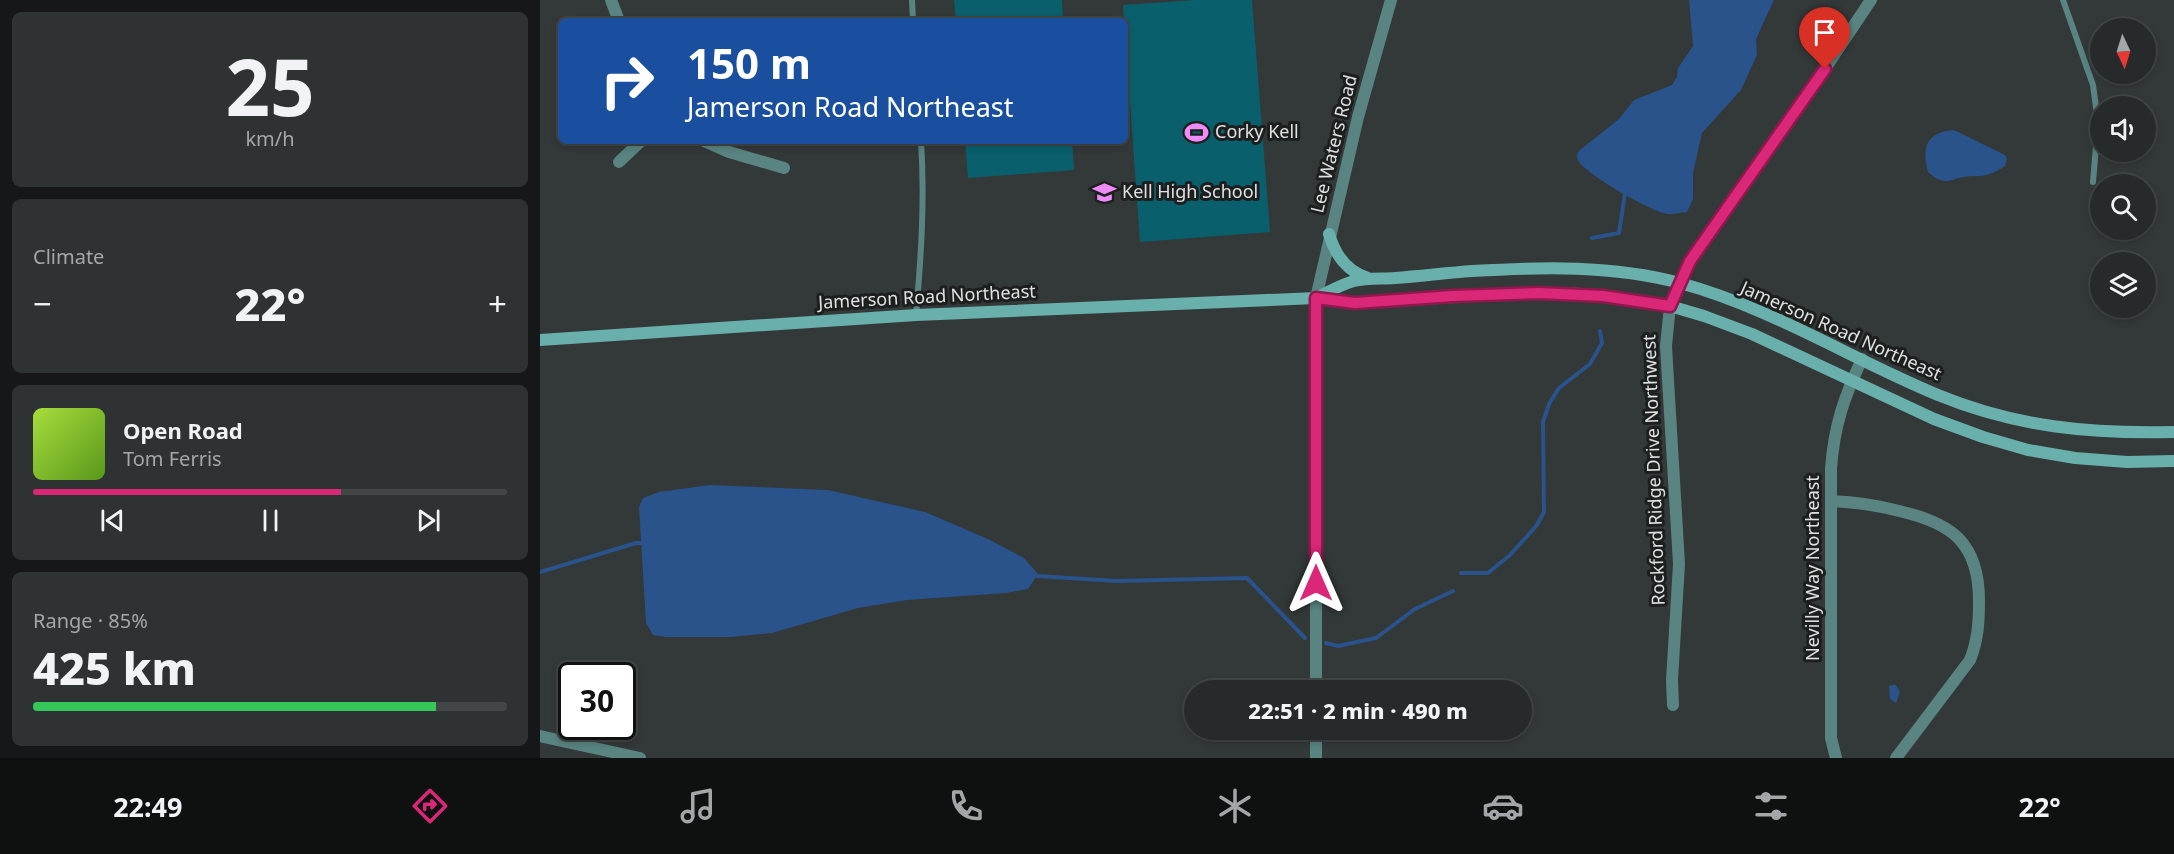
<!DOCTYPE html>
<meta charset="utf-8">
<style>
body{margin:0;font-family:"Noto Sans",sans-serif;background:#2e3233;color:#f1f3f6;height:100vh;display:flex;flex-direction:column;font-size:22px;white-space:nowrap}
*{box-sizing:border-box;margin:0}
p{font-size:20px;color:#a4a7a9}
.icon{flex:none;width:33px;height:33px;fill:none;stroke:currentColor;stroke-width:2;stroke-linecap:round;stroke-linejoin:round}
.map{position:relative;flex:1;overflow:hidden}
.sheet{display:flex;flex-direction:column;gap:12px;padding:12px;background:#151718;width:540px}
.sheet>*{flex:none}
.guide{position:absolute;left:18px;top:18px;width:570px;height:126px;border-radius:9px;box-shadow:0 3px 9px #0003,0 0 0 2px #424647;background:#1a4fa0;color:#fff;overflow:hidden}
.needle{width:39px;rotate:176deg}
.controls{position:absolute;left:1550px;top:18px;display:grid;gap:12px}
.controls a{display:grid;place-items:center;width:66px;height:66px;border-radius:50%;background:#262a2b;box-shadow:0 3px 9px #0003,0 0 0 2px #424647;font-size:30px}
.speed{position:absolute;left:18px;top:662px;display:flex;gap:12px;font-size:30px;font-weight:700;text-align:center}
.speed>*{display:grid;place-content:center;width:78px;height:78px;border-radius:50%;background:#262a2b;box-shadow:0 3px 9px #0003,0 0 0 2px #424647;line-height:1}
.speed .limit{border:3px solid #111;border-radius:9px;background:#fff;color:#111}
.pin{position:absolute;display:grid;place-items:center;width:51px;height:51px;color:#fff;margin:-62px -26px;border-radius:50% 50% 50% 0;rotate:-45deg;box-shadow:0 0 6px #0007}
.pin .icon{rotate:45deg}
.me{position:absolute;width:66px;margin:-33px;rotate:0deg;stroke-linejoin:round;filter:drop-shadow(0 0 4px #0008)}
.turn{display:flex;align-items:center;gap:21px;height:126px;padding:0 30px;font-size:27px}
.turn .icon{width:78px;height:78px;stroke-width:2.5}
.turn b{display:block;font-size:42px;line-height:51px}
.big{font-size:45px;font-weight:800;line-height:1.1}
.sheet .card{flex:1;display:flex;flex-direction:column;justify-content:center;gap:9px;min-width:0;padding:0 21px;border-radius:9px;background:#2e3233}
.sheet .dial{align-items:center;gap:0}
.dial b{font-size:78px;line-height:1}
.song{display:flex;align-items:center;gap:18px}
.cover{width:72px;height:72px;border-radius:9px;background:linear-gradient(135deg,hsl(80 70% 55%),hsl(90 70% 35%))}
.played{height:6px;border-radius:3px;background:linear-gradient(90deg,#db2777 65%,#424647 65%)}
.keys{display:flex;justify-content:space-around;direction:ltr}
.heat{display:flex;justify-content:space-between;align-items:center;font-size:33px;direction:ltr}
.charge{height:9px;border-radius:4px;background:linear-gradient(90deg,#34c759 85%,#424647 0)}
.trip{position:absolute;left:644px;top:680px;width:348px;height:60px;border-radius:30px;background:#262a2b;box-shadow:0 3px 9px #0003,0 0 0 2px #424647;font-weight:800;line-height:60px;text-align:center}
.tabs{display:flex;height:96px;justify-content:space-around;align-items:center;background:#0f1111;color:#a4a7a9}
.tabs .icon{width:42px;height:42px}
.tabs .on{color:#db2777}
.tabs b{font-size:27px;color:#f1f3f6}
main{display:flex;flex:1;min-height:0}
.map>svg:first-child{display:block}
</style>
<main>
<section class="sheet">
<div class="card dial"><b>25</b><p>km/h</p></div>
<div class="card"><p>Climate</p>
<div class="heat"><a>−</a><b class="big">22°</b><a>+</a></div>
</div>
<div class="card">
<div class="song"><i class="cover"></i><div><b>Open Road</b><p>Tom Ferris</p></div></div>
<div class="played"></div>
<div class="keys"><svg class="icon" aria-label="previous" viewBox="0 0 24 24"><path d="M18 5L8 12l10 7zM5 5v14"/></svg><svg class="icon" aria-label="pause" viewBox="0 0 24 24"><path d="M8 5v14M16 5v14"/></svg><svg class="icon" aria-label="next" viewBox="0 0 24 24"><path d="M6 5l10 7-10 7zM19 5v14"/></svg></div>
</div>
<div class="card"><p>Range · 85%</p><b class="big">425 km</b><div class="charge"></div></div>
</section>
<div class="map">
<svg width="1634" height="758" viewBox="0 0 1634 758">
<rect width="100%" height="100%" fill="#333839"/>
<path fill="#0a5f6d" d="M414 0H522L523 21H416Z
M656 0H712L730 232 600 242 583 5Z
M425 141H532L534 170 428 178Z"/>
<path fill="#2a528b" d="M1149 0H1234L1220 30 1216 40 1217 55 1201 90 1162 133 1153 173V199L1147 212C1141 212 1134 215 1128 214 1114 213 1040 172 1037 158 1036 155 1038 153 1040 150L1079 119 1094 100 1132 85 1137 77 1138 68 1153 46Z
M1414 130 1465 155 1467 159 1465 166C1443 181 1440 173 1419 178 1414 179 1409 182 1405 181 1397 180 1393 176 1388 172 1381 147 1387 132 1414 130Z
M170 485 288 490 385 512 448 539 484 558 498 574 488 589 466 593 367 600 318 608 232 633 191 637H126L113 635 106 623 99 507 103 498 119 492Z
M1352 685H1356L1360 692 1356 703 1350 699 1349 686Z"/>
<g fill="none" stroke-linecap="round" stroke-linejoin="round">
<path stroke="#2a528b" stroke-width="4" d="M1052 238 1079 233 1085 193
M0 572 96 543H101
M921 573H948L970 555 997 525 1004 512 1003 422 1009 404 1019 388 1050 364 1062 343 1060 331
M497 576 577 581 707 578 765 638
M786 643 798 646 836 638 875 609 913 591"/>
<path stroke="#598481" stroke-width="6" d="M372 0 373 21
M1523 0 1553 85 1558 122 1553 182
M376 315C381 257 385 199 381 141"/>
<path stroke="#598481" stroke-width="12" d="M71 0 79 21
M164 141 189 152 244 168
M79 162 101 141
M1291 501C1314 502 1337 505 1359 511 1412 523 1439 543 1439 601 1439 622 1438 640 1430 660L1356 758
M776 690V298L818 117 851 0
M1133 705 1132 680 1139 564 1126 346 1130 306 1150 261 1258 109 1331 0
M0 736 100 758
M776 758V729
M1296 758 1291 738V469C1294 426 1304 397 1322 359"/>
<path stroke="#69afab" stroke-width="12" d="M789 234C795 255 808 272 828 278
M777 297C789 292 802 284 814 281 827 278 842 279 855 278 881 276 906 273 932 271 1002 267 1072 265 1140 283 1232 308 1311 359 1398 395 1476 427 1550 434 1634 432
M0 340 376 315 776 298 815 303 982 293H1029L1063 296 1130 306 1164 316 1212 334 1394 419 1443 437 1488 450 1535 458 1587 462 1634 461"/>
</g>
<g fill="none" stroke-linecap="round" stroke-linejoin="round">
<defs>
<path id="route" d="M776 583V298L815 303 913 296 999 293 1063 296 1130 306 1150 261 1285 69"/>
</defs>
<use href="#route" stroke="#8e194d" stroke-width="15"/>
<use href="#route" stroke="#db2777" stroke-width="10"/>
</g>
<defs>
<symbol id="stadium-bare" viewBox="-9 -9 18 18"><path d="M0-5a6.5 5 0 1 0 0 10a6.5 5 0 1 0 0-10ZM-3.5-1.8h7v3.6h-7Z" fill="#ee8bf8" stroke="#1d1f1f" stroke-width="2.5" paint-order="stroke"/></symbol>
<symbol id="school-bare" viewBox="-9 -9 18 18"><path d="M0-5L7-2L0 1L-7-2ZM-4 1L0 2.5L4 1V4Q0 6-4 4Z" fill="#ee8bf8" stroke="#1d1f1f" stroke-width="2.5" paint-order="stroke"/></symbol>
</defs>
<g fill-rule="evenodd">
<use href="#stadium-bare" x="640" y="116" width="33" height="33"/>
<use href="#school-bare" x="548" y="176" width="33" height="33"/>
</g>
<g text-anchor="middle" stroke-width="6" stroke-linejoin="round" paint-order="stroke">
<g font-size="18" fill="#dee1e1" stroke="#1d1f1f" text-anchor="start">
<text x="675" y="138">Corky Kell</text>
<text x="582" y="198">Kell High School</text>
</g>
<g font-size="18" fill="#dee1e1" stroke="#1d1f1f">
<text transform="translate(794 144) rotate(-76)" y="6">Lee Waters Road</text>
<text transform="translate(387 297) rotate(-3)" y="6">Jamerson Road Northeast</text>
<text transform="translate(1301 331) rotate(24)" y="6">Jamerson Road Northeast</text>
<text transform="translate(1114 470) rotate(-92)" y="6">Rockford Ridge Drive Northwest</text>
<text transform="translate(1273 568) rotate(-90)" y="6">Nevilly Way Northeast</text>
</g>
</g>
</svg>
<div class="controls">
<a><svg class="needle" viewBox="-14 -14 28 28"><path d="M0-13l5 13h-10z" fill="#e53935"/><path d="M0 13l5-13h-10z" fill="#a4a7a9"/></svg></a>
<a><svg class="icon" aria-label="sound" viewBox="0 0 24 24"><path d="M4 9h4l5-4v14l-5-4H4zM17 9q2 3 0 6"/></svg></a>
<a><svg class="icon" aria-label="search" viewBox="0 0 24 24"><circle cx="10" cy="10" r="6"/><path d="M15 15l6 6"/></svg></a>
<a><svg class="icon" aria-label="layers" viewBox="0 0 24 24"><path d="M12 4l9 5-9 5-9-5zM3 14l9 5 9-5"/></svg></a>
</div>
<div class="speed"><div class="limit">30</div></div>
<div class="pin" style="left:1285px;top:69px;background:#d93025"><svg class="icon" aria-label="arrive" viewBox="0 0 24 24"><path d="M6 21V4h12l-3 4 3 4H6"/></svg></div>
<svg class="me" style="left:776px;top:583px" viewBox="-20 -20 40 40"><path d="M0-17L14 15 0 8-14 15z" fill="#db2777" stroke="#fff" stroke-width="4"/></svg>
<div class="trip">22:51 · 2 min · 490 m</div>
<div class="guide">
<div class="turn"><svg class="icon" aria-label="right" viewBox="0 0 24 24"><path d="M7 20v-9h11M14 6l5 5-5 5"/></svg><div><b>150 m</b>Jamerson Road Northeast</div></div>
</div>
</div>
</main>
<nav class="tabs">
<b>22:49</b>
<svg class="icon on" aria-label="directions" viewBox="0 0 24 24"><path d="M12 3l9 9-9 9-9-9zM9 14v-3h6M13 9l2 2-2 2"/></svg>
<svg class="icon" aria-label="music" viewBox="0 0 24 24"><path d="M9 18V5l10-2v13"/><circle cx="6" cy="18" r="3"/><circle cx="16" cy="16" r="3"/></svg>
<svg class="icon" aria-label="phone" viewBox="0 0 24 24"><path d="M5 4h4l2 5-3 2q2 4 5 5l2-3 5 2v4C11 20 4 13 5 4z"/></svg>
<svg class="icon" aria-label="climate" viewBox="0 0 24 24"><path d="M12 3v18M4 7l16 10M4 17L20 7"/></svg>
<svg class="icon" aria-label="car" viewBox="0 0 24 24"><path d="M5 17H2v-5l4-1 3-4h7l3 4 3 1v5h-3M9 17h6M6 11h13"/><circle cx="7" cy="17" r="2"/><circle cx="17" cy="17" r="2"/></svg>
<svg class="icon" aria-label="filters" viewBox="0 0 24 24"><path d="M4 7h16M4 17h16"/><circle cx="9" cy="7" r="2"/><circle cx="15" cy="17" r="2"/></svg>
<b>22°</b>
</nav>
